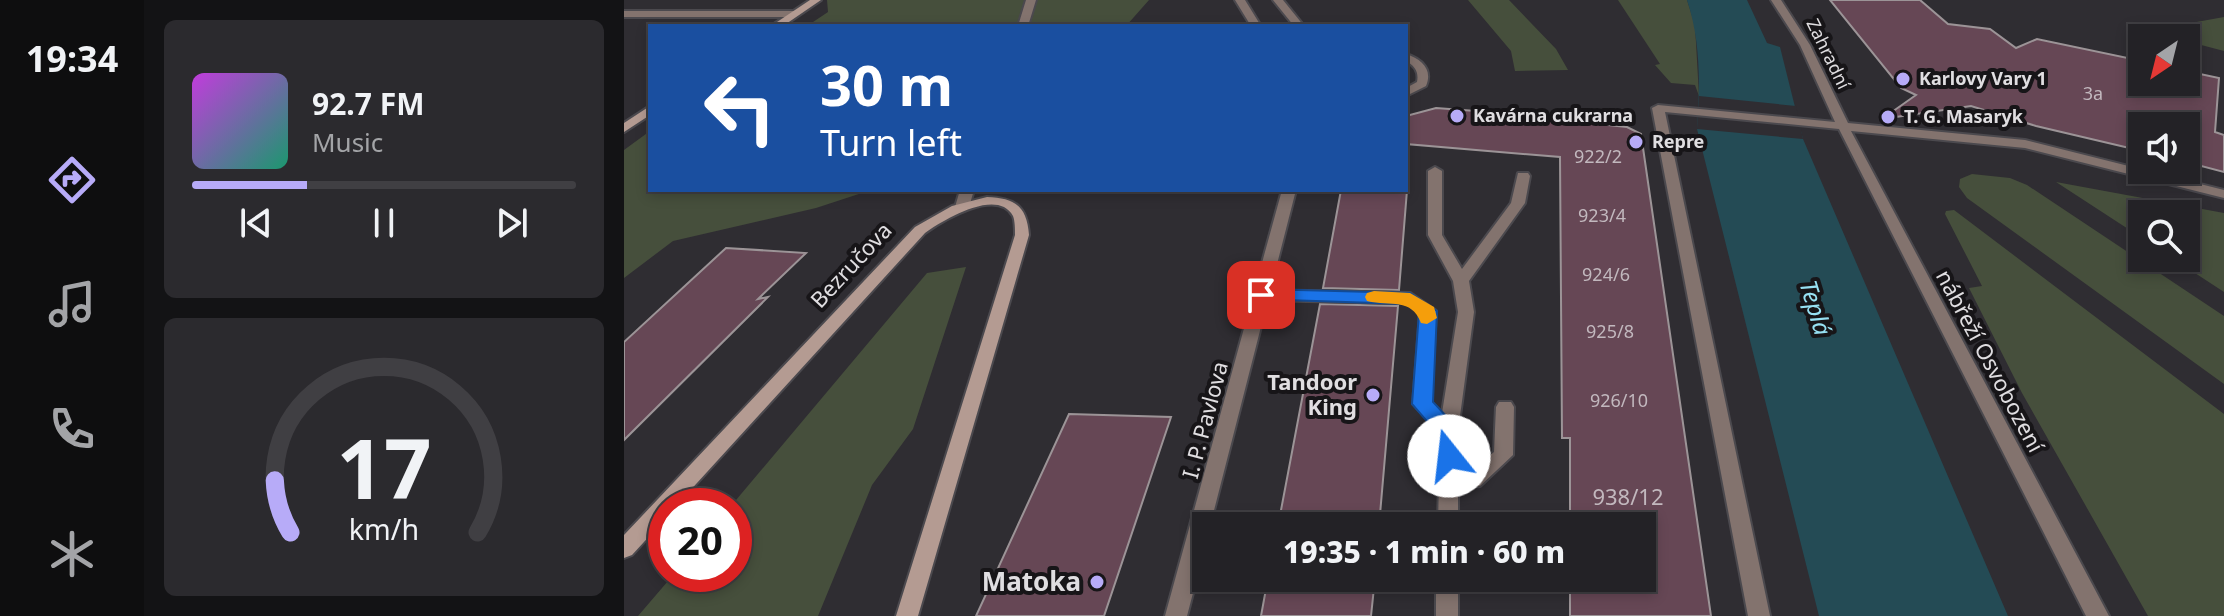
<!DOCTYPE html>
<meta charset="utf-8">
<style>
body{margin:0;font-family:"Noto Sans",sans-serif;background:#2b2a2e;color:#f1f3f6;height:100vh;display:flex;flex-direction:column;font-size:30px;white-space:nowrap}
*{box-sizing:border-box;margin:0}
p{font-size:26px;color:#a3a4a7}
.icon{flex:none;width:44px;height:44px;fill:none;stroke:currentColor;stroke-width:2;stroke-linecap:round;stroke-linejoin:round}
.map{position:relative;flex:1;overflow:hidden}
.panel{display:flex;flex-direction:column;gap:20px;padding:20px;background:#131315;width:480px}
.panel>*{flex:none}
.top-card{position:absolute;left:24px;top:24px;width:760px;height:168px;border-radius:0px;box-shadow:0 4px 12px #0003,0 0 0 2px #403f43;background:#1a4fa0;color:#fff;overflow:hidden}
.needle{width:52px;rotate:215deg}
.buttons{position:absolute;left:1504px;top:24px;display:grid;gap:16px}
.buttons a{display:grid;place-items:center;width:72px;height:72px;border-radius:0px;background:#232226;box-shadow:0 4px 12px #0003,0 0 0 2px #403f43;font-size:40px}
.speed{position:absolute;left:24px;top:488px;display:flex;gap:16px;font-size:40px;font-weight:700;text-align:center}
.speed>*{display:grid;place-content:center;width:104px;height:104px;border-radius:50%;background:#232226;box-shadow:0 4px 12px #0003,0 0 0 2px #403f43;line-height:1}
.speed .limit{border:12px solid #d22;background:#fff;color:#111}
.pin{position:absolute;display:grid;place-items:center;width:68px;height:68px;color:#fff;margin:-34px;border-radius:16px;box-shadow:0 4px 12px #0006}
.me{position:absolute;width:88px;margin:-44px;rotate:344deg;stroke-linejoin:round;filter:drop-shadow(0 0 6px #0008)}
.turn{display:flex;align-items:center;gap:28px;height:168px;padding:0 40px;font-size:36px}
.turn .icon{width:104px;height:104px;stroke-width:2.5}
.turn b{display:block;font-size:56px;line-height:68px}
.panel .widget{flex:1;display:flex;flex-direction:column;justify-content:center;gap:12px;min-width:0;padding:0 28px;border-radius:12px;background:#2b2a2e}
.panel .dial{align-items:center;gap:0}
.dial svg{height:208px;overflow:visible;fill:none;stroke:#403f43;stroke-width:7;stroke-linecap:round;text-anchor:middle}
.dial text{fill:#f1f3f6;stroke:none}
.song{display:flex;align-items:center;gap:24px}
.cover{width:96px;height:96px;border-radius:12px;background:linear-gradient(135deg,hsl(290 70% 55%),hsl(160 70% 35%))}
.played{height:8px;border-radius:4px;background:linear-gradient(90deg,#b7abf8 30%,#403f43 30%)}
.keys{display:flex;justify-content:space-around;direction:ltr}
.trip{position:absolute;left:568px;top:512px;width:464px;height:80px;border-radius:0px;background:#232226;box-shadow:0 4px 12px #0003,0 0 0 2px #403f43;font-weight:800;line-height:80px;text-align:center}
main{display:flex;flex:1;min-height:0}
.tabs{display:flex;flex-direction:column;width:144px;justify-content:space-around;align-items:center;background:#0e0e0f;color:#a3a4a7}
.tabs .icon{width:56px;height:56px}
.tabs .current{color:#b7abf8}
.tabs b{font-size:36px;color:#f1f3f6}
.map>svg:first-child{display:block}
</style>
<main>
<nav class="tabs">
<b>19:34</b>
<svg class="icon current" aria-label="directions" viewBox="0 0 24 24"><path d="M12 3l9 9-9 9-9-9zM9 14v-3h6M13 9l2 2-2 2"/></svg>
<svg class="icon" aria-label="music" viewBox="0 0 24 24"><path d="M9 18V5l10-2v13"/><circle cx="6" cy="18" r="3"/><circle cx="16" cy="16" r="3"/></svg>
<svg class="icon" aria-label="phone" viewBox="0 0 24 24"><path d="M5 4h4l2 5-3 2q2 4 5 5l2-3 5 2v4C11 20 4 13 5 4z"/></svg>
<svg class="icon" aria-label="climate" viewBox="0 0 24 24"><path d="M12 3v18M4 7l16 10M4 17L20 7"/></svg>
</nav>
<section class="panel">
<div class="widget">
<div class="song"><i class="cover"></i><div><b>92.7 FM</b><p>Music</p></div></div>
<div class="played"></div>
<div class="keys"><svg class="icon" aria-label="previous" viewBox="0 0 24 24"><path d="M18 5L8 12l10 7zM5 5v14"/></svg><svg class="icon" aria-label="pause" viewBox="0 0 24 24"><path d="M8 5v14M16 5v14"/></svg><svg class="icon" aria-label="next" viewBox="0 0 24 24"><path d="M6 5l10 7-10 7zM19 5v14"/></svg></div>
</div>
<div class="widget dial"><svg viewBox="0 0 100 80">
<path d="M14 69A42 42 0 1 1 86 69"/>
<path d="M14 69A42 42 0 0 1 8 49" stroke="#b7abf8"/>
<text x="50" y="56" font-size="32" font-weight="700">17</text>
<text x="50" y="72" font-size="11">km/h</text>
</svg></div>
</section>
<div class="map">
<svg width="1600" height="616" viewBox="0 0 1600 616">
<rect width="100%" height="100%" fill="#2f2d32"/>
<path fill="#464f3c" d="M203 0H525L502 26H183L204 12Z
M844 0H885L932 49 944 70 891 71 887 51Z
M994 0H1063L1071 25 1075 96 1071 85 1047 83 1031 65 1036 64Z
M1600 17V51L1562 41V38L1512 33Z
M26 131V190H247L192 208 49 241 0 278V150Z
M1348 174 1386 178 1403 185 1600 316V384L1343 198 1335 187 1336 179Z
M1432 182 1600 213V292L1548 258H1562V214H1518V238Z
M1330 210 1600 414V616H1524L1398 393 1345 288 1358 286 1321 214 1322 211Z
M342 267 289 429 248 485 194 616H14L50 574H110V506H107L303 273Z"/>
<path fill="#244b55" d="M1063 0H1123L1143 43 1156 47 1179 139 1384 616H1195L1073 129C1076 85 1077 42 1063 0Z"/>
<path fill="#2f2d32" d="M1075 96 1172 106 1179 139 1073 129Z"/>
<path fill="#664755" stroke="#9c9497" stroke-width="2" d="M1206 0H1296L1324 24 1366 29 1392 48 1413 39 1518 61V82H1562V71L1595 78 1591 132 1600 135V172L1562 162V126H1518V151L1412 126 1347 106 1258 119 1292 95 1277 88Z
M812 108 947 118 945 121 1003 127 1017 134 1087 616H946V578H1018V526H946V438H938L936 157 782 144V116Z
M717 190H783L775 290 699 288Z
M102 248 182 253 134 299 144 297 0 440V342Z
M696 304 774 306 755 526H654Z
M445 414 547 417 480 616H352Z
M644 578H751L747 616H637Z"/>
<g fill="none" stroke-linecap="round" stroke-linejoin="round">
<defs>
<path id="lane" d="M402 0H412L404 26H394Z
M649 0H659L680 26H670Z
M782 54C798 59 809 70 802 86L782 96V88L793 82C795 72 791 66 782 61Z
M811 167 818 171V235L838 269 887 203 894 173H904L906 176 901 203 845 281 850 312 834 431V473L845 472 870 452 872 407 875 402H887L890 407 889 455 856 486 834 488V526H814L816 433 789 404 796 313 782 303 637 300 629 295 637 290 786 293 812 311 807 402 818 413 834 312 829 281 804 235V171Z
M336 190H350L345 207 338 211 331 207Z
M812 578H834V616H812Z"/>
<path id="street" d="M611 0H621L637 26H627Z
M1147 0H1157L1186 45 1224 123 1401 140 1600 190V198L1401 148 1227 131 1485 616H1462L1215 129 1041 112 1146 616H1124L1028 108 1034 105 1211 122 1176 45Z
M0 11H170L175 14 170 17H0Z
M658 190H672L586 526H582V543L563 616H541Z"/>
<path id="secondary" d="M186 0H197L159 26H147Z
M26 106V115L0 132V123Z
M363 197C391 198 403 206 405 235L294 616H272L391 235C391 229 391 221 389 216 373 187 318 221 301 233L52 506H42V518L8 555 0 558V535L291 227 328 206Z"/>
</defs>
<use href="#lane" stroke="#4b494e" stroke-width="4"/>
<use href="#street" stroke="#4b494e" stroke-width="4"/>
<use href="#secondary" stroke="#4b494e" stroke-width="4"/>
<use href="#lane" fill="#83736e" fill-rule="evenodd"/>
<use href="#street" fill="#83736e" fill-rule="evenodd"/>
<use href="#secondary" fill="#b49b92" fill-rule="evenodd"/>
</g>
<path fill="#1a73e8" stroke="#114b97" stroke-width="2" d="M637 289 786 293 813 311 809 402 836 431V456L832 462 825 465 817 462 814 456V434L788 404 795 313 782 304 631 299 628 295Z"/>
<path fill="#f59e0b" d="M750 291 786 293 810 307 813 318 803 324 797 323C787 297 767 307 743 301L741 297 743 293Z"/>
<g fill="#b7abf8" stroke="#171518" stroke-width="3">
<circle cx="1279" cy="79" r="8"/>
<circle cx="833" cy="116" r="8"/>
<circle cx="1264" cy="117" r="8"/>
<circle cx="1012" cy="142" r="8"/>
<circle cx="749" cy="395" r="8"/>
<circle cx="473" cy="582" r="8"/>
</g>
<g text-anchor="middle" stroke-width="8" stroke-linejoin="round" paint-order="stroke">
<g font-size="18" fill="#e0dee1" stroke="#171518">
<text transform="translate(1204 54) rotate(64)" y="6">Zahradní</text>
</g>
<g font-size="18" font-weight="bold" fill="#e0dee1" stroke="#171518" text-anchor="start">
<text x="1295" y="85">Karlovy Vary 1</text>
<text x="849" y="122">Kavárna cukrarna</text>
<text x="1280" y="123">T. G. Masaryk</text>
<text x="1028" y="148">Repre</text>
</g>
<g font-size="18" fill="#c2b8be">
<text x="1469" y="100">3a</text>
<text x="974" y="163">922/2</text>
<text x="978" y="222">923/4</text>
<text x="982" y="281">924/6</text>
<text x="986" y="338">925/8</text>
<text x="995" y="407">926/10</text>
</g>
<g font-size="22" fill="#e0dee1" stroke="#171518">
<text transform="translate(227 265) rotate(-47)" y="8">Bezručova</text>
<text transform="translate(1366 361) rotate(62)" y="8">nábřeží Osvobození</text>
<text transform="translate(581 420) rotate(-75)" y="8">I. P. Pavlova</text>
</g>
<g font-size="22" font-weight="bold" fill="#e0dee1" stroke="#171518" text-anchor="end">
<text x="733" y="390">Tandoor<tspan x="733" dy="25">King</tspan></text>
</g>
<g font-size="22" fill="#c2b8be">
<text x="1004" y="505">938/12</text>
</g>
<g font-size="24" font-style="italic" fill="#97e1f3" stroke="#171518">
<text transform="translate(1191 308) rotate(73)" y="8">Teplá</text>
</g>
<g font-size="26" font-weight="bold" fill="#e0dee1" stroke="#171518" text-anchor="end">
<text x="457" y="591">Matoka</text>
</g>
</g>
</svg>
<div class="buttons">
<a><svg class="needle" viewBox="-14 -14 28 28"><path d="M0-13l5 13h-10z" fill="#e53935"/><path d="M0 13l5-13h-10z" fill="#a3a4a7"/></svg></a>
<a><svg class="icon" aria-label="sound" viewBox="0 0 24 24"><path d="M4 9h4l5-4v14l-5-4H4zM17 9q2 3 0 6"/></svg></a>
<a><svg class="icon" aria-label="search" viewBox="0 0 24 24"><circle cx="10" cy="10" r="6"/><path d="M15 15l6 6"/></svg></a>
</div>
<div class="speed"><div class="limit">20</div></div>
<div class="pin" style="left:637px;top:295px;background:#d93025"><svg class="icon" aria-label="arrive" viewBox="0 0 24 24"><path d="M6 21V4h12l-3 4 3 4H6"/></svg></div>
<svg class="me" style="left:825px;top:456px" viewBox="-20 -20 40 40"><circle r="19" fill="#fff"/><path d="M0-13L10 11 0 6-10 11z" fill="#1a73e8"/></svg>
<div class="trip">19:35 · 1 min · 60 m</div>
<div class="top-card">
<div class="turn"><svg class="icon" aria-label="left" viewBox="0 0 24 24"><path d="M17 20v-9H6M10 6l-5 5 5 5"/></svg><div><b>30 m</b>Turn left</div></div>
</div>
</div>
</main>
